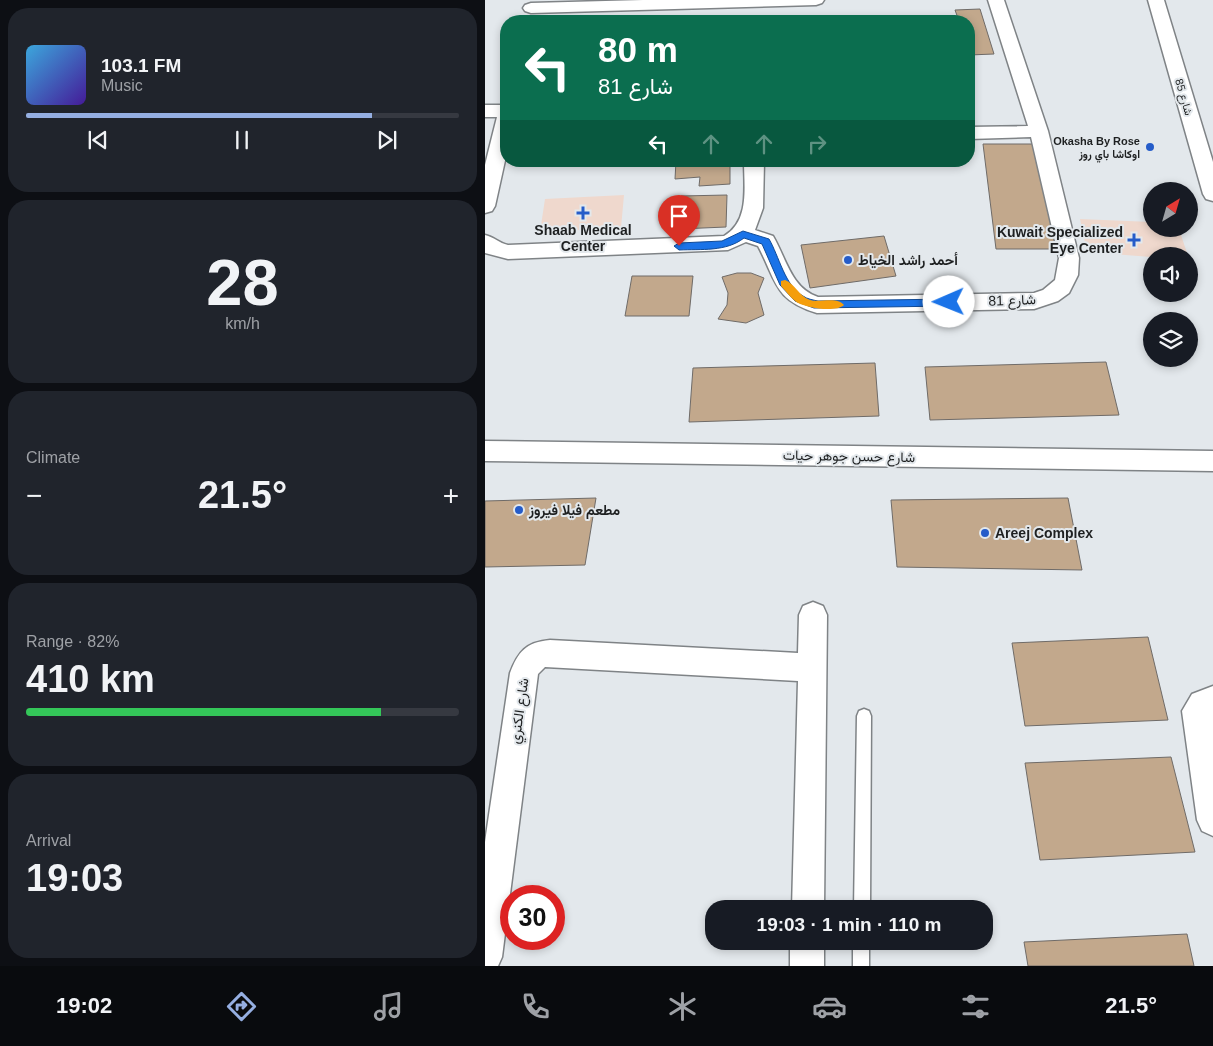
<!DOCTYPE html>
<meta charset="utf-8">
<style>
body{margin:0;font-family:Helvetica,Vazirmatn,sans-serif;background:#20242c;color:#f1f3f6;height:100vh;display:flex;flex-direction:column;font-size:19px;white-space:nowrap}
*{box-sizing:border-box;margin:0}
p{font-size:16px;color:#9ea1a6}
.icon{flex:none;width:28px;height:28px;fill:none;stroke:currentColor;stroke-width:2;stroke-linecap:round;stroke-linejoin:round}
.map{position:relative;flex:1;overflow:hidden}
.sheet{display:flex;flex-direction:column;gap:8px;padding:8px;background:#0d0f14;width:485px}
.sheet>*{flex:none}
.banner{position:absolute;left:15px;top:15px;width:475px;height:152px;border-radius:20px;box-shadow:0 2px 8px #0003;background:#0b6e4f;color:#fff;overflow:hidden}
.needle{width:32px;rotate:37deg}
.fabs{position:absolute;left:658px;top:182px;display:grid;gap:10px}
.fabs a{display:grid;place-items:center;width:55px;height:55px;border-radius:50%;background:#171b24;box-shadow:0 2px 8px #0003;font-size:25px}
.speed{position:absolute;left:15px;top:885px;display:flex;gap:10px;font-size:25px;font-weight:700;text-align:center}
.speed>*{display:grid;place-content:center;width:65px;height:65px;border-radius:50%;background:#171b24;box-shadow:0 2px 8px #0003;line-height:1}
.speed .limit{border:8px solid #d22;background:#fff;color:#111}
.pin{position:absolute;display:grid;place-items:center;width:42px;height:42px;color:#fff;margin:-51px -21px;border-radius:50% 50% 50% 0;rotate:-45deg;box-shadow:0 0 5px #0007}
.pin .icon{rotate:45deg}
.me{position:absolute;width:55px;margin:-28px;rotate:269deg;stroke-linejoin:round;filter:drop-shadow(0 0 4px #0008)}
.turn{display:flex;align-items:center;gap:18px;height:105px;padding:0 15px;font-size:22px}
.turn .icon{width:65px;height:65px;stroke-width:2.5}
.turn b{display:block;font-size:35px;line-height:42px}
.lanes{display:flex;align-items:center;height:48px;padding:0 15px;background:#0003;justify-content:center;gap:25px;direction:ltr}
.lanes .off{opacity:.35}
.big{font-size:38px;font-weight:600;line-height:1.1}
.sheet .widget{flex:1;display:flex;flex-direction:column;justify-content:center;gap:8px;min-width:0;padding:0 18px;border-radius:20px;background:#20242c}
.sheet .dial{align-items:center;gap:0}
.dial b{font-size:65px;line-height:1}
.song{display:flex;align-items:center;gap:15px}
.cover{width:60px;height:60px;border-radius:8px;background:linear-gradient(135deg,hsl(200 70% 55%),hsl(260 70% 35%))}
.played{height:5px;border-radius:2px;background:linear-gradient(90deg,#95afe2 80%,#363941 80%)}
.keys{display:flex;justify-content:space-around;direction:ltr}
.heat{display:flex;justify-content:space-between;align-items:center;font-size:28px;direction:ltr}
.charge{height:8px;border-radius:4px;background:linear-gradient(90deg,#34c759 82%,#363941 0)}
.trip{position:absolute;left:220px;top:900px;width:288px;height:50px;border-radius:20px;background:#171b24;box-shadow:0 2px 8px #0003;font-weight:600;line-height:50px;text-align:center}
.menu{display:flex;height:80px;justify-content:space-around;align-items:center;background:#090b0e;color:#9ea1a6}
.menu .icon{width:35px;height:35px}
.menu .current{color:#95afe2}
.menu b{font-size:22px;color:#f1f3f6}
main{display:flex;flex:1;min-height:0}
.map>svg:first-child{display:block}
</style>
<main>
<section class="sheet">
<div class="widget">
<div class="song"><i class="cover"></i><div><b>103.1 FM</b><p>Music</p></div></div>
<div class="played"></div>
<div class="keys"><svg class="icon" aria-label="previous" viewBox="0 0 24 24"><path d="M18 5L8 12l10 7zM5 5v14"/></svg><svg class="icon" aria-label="pause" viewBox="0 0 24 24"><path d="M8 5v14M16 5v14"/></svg><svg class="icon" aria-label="next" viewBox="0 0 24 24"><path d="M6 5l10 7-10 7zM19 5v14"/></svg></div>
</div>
<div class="widget dial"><b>28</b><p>km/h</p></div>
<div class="widget"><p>Climate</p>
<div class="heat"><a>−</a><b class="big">21.5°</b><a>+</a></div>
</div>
<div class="widget"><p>Range · 82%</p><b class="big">410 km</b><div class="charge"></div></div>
<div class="widget"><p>Arrival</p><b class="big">19:03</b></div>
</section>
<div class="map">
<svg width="728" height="966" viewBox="0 0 728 966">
<rect width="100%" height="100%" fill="#e3e8ec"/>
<path fill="#efd8cd" d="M139 195 136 228 55 232 60 199Z
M595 219 666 222V229H694L703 256 666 257 602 252Z"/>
<path fill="#c2a88c" stroke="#6f6b68" d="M495 9 509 54 484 55V21H474L470 10Z
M498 144H552L571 249H511Z
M191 161H245V184L214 186 215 177 190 179Z
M242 195 241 227 194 229 196 196Z
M399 236 411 276 325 288 316 245Z
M252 273H266L279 278 273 293 279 315 261 323 233 319 242 305 243 293 237 277Z
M147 276H208L204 316H140Z
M621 362 634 415 445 420 440 367Z
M390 363 394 416 204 422 208 368Z
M111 498 100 565 0 567V501Z
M583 498 597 570 412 567 406 500Z
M663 637 683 720 540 726 527 643Z
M686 757 710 852 555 860 540 763Z
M702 934 709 966H543L539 942Z"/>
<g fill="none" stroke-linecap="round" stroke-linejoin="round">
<defs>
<path id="service" d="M379 709 384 711 386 716 385 909H369L372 716 374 711Z
M368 941H384V966H368Z"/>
<path id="minor" d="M158 0H339L337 3 331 5 46 13 40 11 38 8 40 5 46 3Z
M503 0H519L563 131 594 258 593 275 584 293 573 301 549 309 332 313C289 300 292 282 273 246L261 242 243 250 23 259 0 253V235C9 237 14 243 23 245L239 236C265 221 259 187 259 161H279L278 208 270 230 288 236C301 258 306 288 333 297L549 293 558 290 570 280 574 258 546 137 484 139V127L543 126Z
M663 0H679L728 162V201L721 199 718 194Z
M0 105H21V156L10 206 7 211 0 213V165L12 117H0Z
M0 441 728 451V471L0 461Z
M328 602 338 606 342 615 339 909H307L313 681 60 667 53 674 17 957 13 966H0V842L25 673C33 652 41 642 65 640L313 653 314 615 318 606Z
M728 686V836L717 831 712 820 697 711 707 694Z
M305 941H339V966H305Z"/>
</defs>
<use href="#service" stroke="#7f8386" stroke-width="3"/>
<use href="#minor" stroke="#7f8386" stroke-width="3"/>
<use href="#service" fill="#fff" fill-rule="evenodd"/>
<use href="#minor" fill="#fff" fill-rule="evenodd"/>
</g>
<path fill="#1a73e8" stroke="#114b97" d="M258 231 284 239C294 256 300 286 318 296 322 299 328 300 333 301L464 299 469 302 464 306 329 308 310 301 295 285 277 244 259 238C241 252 216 249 194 250L189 246 194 243 237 241Z"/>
<path fill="#f59e0b" d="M300 280C310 284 314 296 325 300 335 303 352 296 359 305 351 313 319 308 310 301 305 297 301 291 296 286V281Z"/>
<g fill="#255cc9" stroke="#e3e8ec" stroke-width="2">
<circle cx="665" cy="147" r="5"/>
<path d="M95.5 205.5h5v5h5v5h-5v5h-5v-5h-5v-5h5z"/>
<path d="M646.5 232.5h5v5h5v5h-5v5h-5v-5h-5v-5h5z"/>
<circle cx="363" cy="260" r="5"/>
<circle cx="34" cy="510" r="5"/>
<circle cx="500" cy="533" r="5"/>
</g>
<g text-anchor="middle" stroke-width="4" stroke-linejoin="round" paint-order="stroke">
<g font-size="11" fill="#1e2021" stroke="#e3e8ec">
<text transform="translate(699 97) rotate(74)" y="4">شارع 85</text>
</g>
<g font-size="11" font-weight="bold" fill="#1e2021" stroke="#e3e8ec" text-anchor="end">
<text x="655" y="145">Okasha By Rose<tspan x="655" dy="13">اوكاشا باي روز</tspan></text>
</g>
<g font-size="14" font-weight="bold" fill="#1e2021" stroke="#e3e8ec" text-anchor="start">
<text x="98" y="235" text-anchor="middle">Shaab Medical<tspan x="98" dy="16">Center</tspan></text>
<text x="638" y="237" text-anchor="end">Kuwait Specialized<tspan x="638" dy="16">Eye Center</tspan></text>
<text x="373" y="265">أحمد راشد الخياط</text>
<text x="44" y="515">مطعم فيلا فيروز</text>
<text x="510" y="538">Areej Complex</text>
</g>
<g font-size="14" fill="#1e2021" stroke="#e3e8ec">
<text transform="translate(527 300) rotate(-2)" y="5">شارع 81</text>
<text transform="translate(364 456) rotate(1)" y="5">شارع حسن جوهر حيات</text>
<text transform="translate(34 711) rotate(-82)" y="5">شارع الكنري</text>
</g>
</g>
</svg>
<div class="fabs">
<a><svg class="needle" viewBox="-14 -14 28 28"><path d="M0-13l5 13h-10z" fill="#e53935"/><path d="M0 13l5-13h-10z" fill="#9ea1a6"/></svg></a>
<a><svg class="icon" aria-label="sound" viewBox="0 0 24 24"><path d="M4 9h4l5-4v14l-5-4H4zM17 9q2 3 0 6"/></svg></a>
<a><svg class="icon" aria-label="layers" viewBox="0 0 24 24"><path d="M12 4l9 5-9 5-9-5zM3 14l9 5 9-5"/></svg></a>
</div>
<div class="speed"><div class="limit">30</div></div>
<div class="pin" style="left:194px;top:246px;background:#d93025"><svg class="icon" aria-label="arrive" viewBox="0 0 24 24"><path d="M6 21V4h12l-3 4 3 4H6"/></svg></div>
<svg class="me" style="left:464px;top:302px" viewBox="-20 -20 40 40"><circle r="19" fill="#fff"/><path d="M0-13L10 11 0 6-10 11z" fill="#1a73e8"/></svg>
<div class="trip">19:03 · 1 min · 110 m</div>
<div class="banner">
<div class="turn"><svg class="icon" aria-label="left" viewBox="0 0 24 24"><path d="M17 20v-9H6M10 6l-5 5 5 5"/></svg><div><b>80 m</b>شارع 81</div></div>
<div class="lanes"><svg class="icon" aria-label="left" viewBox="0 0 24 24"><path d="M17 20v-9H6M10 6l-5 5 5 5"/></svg><svg class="icon off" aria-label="ahead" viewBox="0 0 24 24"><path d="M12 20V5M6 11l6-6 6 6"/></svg><svg class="icon off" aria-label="ahead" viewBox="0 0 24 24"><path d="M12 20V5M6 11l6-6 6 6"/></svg><svg class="icon off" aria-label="right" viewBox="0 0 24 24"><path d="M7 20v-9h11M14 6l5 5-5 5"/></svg></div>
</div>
</div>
</main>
<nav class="menu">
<b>19:02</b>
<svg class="icon current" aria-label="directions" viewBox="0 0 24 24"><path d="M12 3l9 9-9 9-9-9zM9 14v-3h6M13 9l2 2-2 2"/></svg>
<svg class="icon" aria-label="music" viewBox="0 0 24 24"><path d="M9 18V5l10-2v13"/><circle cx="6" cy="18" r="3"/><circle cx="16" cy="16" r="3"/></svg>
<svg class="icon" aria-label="phone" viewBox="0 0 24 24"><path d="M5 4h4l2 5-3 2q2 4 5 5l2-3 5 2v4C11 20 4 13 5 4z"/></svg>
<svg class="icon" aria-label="climate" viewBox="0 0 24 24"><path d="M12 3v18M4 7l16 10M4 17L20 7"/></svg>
<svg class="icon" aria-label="car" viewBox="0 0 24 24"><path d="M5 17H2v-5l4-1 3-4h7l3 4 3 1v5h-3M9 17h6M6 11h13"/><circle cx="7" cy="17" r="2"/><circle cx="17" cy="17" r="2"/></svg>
<svg class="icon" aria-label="filters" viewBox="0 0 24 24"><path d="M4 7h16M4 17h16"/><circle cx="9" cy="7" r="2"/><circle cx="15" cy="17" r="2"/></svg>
<b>21.5°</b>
</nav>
